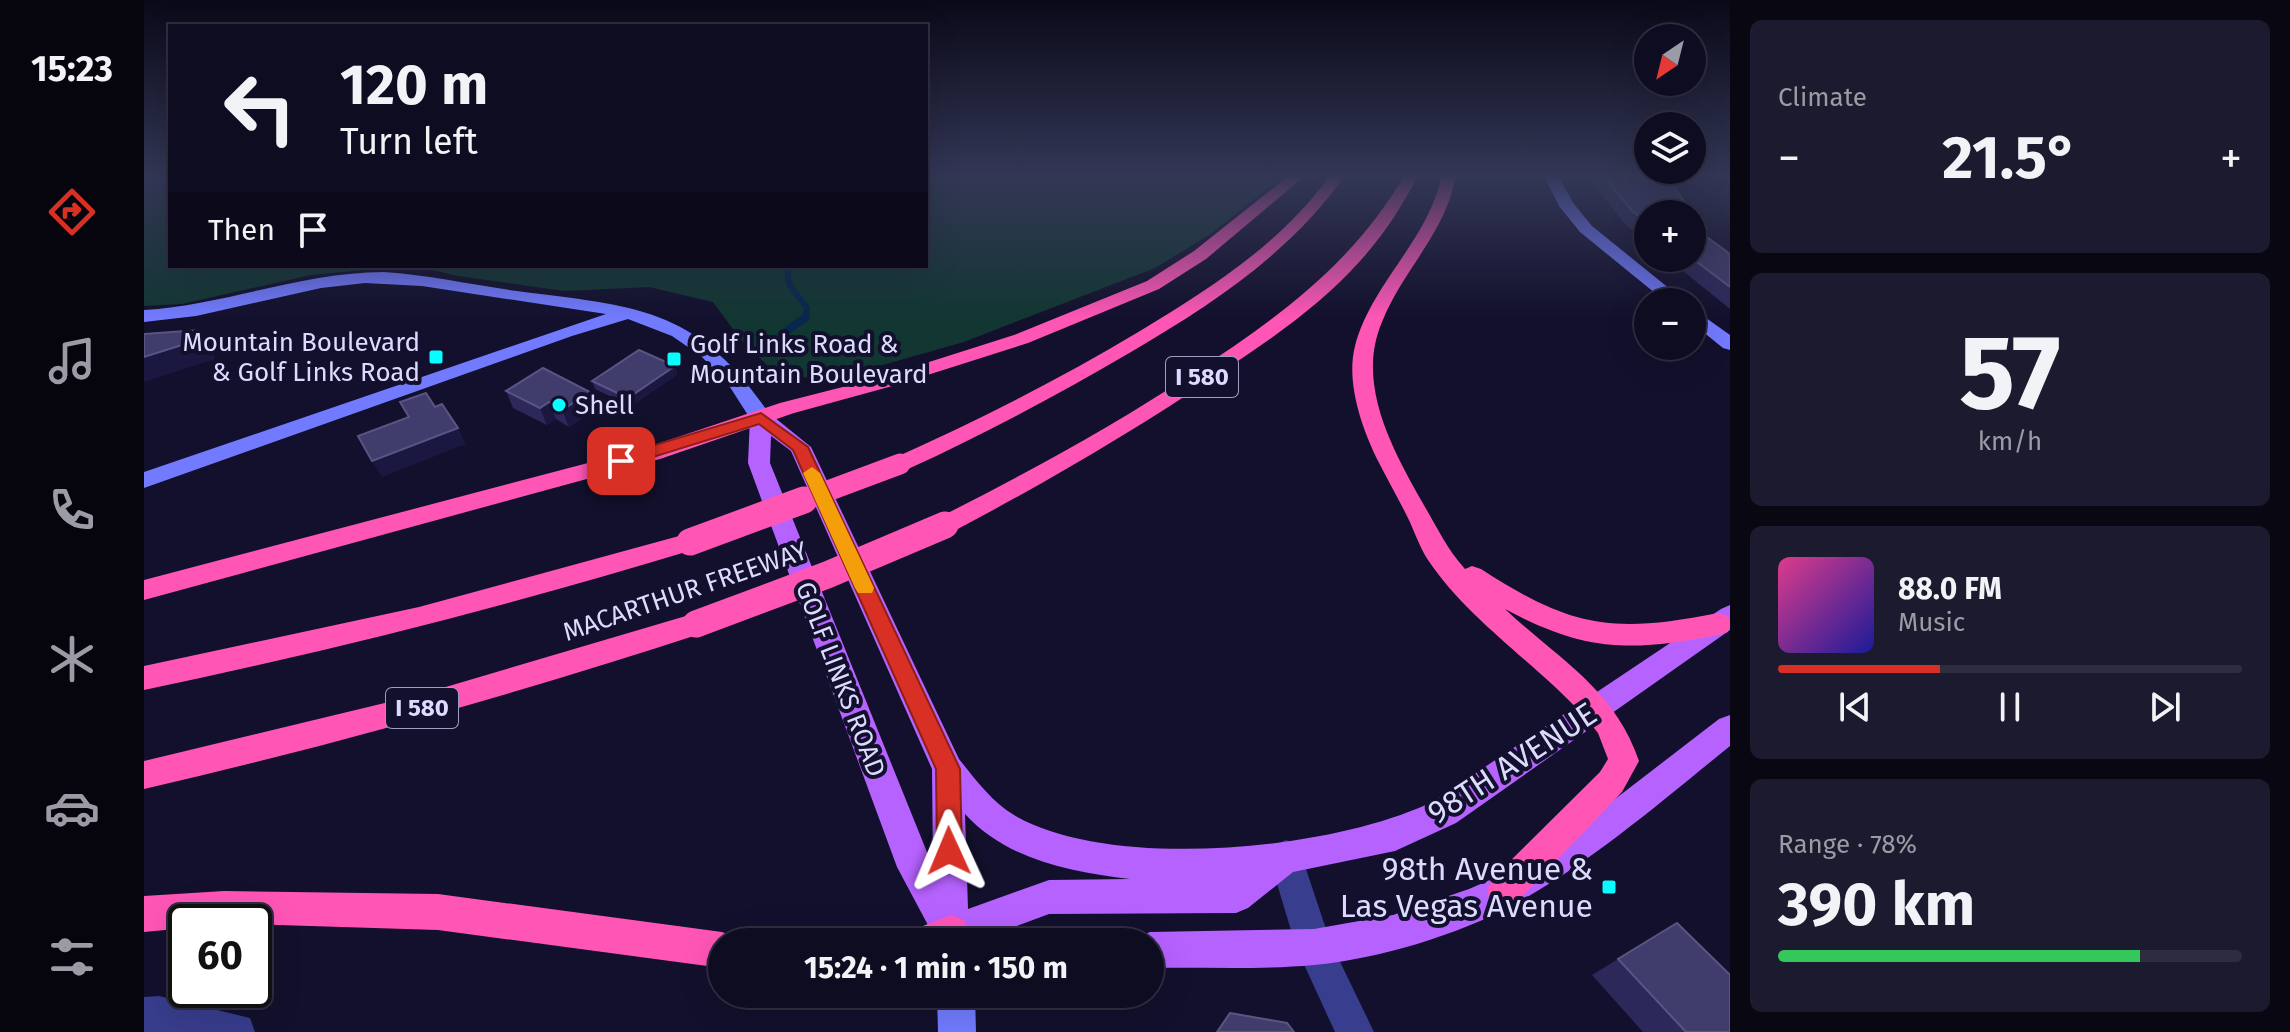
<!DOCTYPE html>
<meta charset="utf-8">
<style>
body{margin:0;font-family:"Fira Sans",sans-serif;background:#1c1a2e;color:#f1f3f6;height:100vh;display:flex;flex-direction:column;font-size:30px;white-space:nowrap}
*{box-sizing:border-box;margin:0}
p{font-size:26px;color:#9b9ba5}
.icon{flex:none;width:44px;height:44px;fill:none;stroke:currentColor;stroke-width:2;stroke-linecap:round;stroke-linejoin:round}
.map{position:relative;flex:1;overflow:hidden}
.panel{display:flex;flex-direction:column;gap:20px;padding:20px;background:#080712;width:560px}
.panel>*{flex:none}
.top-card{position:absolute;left:24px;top:24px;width:760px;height:244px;border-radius:0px;box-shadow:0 8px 32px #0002,0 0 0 2px #2e2c3f;background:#0e0c21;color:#f1f3f6;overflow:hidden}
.needle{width:52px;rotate:215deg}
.tools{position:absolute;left:1490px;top:24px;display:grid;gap:16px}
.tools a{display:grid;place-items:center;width:72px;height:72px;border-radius:50%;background:#0e0c21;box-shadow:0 8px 32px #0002,0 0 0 2px #2e2c3f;font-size:40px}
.speed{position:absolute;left:24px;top:904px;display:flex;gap:16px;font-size:40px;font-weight:700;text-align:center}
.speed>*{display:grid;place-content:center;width:104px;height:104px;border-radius:50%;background:#0e0c21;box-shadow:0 8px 32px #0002,0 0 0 2px #2e2c3f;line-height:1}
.speed .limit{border:4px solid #111;border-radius:12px;background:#fff;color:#111}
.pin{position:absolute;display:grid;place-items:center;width:68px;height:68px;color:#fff;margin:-34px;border-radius:16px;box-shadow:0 4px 12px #0006}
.me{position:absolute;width:88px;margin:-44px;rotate:359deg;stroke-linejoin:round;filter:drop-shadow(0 0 6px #0008)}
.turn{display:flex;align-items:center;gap:28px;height:168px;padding:0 40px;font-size:36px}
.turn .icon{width:104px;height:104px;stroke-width:2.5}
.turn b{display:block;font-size:56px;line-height:68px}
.then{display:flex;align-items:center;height:76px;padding:0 40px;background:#0003;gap:16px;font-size:30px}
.big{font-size:60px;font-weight:700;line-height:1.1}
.panel .card{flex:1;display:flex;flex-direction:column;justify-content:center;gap:12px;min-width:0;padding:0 28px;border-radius:12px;background:#1c1a2e}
.panel .dial{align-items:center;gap:0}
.dial b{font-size:104px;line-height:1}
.song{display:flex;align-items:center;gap:24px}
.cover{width:96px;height:96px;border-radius:12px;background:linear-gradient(135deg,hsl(330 70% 55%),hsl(240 70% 35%))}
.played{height:8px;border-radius:4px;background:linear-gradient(90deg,#d93025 35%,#2e2c3f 35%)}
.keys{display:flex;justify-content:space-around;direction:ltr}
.heat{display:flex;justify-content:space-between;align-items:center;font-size:44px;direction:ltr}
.charge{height:12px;border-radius:6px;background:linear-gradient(90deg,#34c759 78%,#2e2c3f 0)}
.trip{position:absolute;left:564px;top:928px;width:456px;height:80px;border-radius:40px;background:#0e0c21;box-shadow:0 8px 32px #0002,0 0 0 2px #2e2c3f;font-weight:700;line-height:80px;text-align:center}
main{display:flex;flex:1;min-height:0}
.tab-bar{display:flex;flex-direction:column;width:144px;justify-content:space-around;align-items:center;background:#06050d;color:#9b9ba5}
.tab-bar .icon{width:56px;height:56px}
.tab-bar .selected{color:#d93025}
.tab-bar b{font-size:36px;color:#f1f3f6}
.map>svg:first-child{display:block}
</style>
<main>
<nav class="tab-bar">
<b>15:23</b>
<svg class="icon selected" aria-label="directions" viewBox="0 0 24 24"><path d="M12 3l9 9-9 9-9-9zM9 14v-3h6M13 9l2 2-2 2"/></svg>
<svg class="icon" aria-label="music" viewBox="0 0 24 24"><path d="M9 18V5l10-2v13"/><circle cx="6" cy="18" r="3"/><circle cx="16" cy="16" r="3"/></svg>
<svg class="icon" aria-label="phone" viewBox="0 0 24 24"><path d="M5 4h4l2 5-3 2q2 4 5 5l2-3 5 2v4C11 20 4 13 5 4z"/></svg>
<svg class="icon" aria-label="climate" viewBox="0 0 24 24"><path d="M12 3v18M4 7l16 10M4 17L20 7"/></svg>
<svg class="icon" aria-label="car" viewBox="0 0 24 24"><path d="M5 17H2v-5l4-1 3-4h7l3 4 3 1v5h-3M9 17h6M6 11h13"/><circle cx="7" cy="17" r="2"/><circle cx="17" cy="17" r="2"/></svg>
<svg class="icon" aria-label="filters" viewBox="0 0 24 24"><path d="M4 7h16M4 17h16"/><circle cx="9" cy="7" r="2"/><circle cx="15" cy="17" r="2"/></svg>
</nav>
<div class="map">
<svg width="1586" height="1032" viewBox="0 0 1586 1032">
<rect width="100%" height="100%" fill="#12102c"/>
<path fill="#123632" d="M0 174H26V266H782V174H1140L1068 233 1011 268 820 342 721 370 669 379 628 370 597 340 569 302 505 287 420 291 314 276 276 267H251L167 275 38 304 0 306Z"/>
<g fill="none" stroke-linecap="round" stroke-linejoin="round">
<path stroke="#08274d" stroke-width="6" d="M0 185 26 191
M643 266 645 284 663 308 661 319"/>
<path stroke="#08274d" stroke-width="8" d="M637 335 662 317"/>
<path fill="#383d8d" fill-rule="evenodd" d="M1142 840 1154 845 1186 941 1230 1032H1191L1152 947 1125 857 1130 845Z
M15 996 106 1018 111 1032H0V997Z"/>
<path fill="#727bff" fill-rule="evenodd" d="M1399 174H1413L1430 204 1448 226 1542 302H1522L1436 232 1415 206Z
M240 272C285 275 329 285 373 291 496 307 554 307 628 418L617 425 609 423 584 384 557 356 528 336 484 319 428 336 0 488V472L462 314 278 286 221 283 177 288 52 316 0 322V310C81 305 159 272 240 272Z
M1548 308 1586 335V350L1579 348 1548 323Z
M793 994H831L832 1032H794Z"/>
<path fill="#b662ff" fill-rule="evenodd" d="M617 411 625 413 667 447 815 759C831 779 848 802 870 815 967 872 1191 850 1290 801L1577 609 1586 605V630L1312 823 1251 851 1149 872 1104 908 1092 913 905 914 862 930 867 942H793L753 867 604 463 606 418ZM627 436 647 451 788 769 789 867 626 463ZM821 814C863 860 927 872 986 879L905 880 824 909Z
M1586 715V746C1518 801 1449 861 1371 904 1314 935 1234 959 1170 965 1116 970 1060 967 1006 968V942H991L993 937 1006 932 1170 929 1249 915 1325 889 1348 879 1462 806 1575 719Z"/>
<path fill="#ff56b6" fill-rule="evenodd" d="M1147 174H1163L1062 259 1015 289 884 343 752 385 650 413 516 459 0 600V580L501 448 636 403 738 377 870 335 1003 281 1050 251Z
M1187 174H1202C1147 253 1068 304 987 352 914 395 840 434 764 469H748L745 464 748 459C833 421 916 379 996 331 1067 288 1138 243 1187 174Z
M1261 174H1275C1259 205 1241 233 1217 260 1177 305 1126 340 1076 373 990 431 901 483 810 531L801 534 792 531 789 525 792 519C881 474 968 427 1051 372 1134 318 1211 262 1261 174Z
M1298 174H1312C1303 232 1259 269 1238 322 1211 385 1250 452 1281 507 1294 529 1303 549 1321 569L1328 566 1337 569C1428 628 1468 634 1574 613L1584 616 1586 621 1584 632 1574 635C1487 652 1441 652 1361 609 1415 660 1470 688 1495 761L1478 792 1372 903 1360 908 1348 903 1343 891 1348 879 1456 772 1464 759 1454 733 1442 718C1392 663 1326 622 1284 560 1275 546 1270 530 1263 516 1253 496 1242 477 1232 457 1217 425 1202 382 1211 346 1228 282 1285 240 1298 174Z
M546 533 555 536 558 542 555 548C372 604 187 651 0 690V666L275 607Z
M552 613 562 616 566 624 562 632C376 693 190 745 0 789V761L278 694Z
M80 891 294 894 578 932 591 937 593 942H578V968L294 930 42 922V928L0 932V896Z
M807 915 820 920 825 933 821 942H766L771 929Z"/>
<path stroke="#ff56b6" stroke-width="21" d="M654 502 756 464"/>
<path stroke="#ff56b6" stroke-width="27" d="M546 542 660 500
M552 624 683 575 801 525"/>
</g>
<path fill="#2d285a" d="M1441 174H1521L1545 208 1541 214H1504V243L1481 224Z
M1586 254V309L1523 258H1548Z
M531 366 533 375 487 406 451 389 448 381Z
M362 391 452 409 425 427 412 419 403 425 369 408Z
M1533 923 1586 1032H1499L1448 975Z"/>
<path fill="#1a1740" d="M55 330 69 350 71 359 0 382V357Z
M531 366 533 375 487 406 484 398Z
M446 392 452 409 425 427 418 410Z
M405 402 412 419 403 425 396 408Z
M314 428 322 444 238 477 228 461Z"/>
<path fill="#403c6c" stroke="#585583" stroke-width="2" d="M1458 174H1521L1545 208 1521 206 1532 214H1504V223L1488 211Z
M1548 226 1586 254V287L1548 258Z
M55 330 57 339 0 357V334Z
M495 350 531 366 484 398 448 381Z
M399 368 446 392 418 410 405 402 396 408 362 391Z
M282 393 291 407 298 404 314 428 228 461 214 436 265 417 256 402Z
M1533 923 1586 975V1032H1542L1474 959Z
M1086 1013 1143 1023 1150 1032H1073Z"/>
<linearGradient id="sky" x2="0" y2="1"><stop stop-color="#0a0918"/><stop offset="0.55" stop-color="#333756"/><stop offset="1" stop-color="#333756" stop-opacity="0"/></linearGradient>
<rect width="1586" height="319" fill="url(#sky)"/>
<path fill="#d93025" stroke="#8d1f18" stroke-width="2" d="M617 413 664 447 816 769 818 851 814 860 805 863 796 860 793 851 792 769 649 450 615 424 477 467 469 461 471 457Z"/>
<path fill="#f59e0b" d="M668 467 676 473 730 588 728 593H714L711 588 659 473Z"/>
<g fill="#07fdff" stroke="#12102c" stroke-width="3">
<rect x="284" y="349" width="16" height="16" rx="4"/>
<rect x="522" y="351" width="16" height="16" rx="4"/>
<circle cx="415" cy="405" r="8"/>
<rect x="1457" y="879" width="16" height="16" rx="4"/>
</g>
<g text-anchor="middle" stroke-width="8" stroke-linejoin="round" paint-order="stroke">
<g fill="#12102c" stroke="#9f9ec0" stroke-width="2">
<rect x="1022" y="357" width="72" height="40" rx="6"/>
<rect x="242" y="688" width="72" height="40" rx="6"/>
</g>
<g font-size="24" font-weight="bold" fill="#dcdbff">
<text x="1058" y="385">I 580</text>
<text x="278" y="716">I 580</text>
</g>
<g font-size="26" fill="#dcdbff" stroke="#12102c" text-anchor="start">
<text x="276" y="351" text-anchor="end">Mountain Boulevard<tspan x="276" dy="30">&amp; Golf Links Road</tspan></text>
<text x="546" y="353">Golf Links Road &amp;<tspan x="546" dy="30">Mountain Boulevard</tspan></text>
<text x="431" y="414">Shell</text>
</g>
<g font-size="26" fill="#dcdbff" stroke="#12102c">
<text transform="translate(541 591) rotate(-19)" y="9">MACARTHUR FREEWAY</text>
<text transform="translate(697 679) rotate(69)" y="9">GOLF LINKS ROAD</text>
</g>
<g font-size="32" fill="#dcdbff" stroke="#12102c">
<text transform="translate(1368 763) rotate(-33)" y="11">98TH AVENUE</text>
</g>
<g font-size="32" fill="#dcdbff" stroke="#12102c" text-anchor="end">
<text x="1449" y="880">98th Avenue &amp;<tspan x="1449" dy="37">Las Vegas Avenue</tspan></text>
</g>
</g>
</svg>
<div class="tools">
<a><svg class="needle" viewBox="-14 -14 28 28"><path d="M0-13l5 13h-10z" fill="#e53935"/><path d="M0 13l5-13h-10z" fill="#9b9ba5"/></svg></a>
<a><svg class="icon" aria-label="layers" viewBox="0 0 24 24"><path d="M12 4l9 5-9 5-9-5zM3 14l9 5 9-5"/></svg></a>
<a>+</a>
<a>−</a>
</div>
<div class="speed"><div class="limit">60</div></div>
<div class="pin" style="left:477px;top:461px;background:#d93025"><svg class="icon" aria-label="arrive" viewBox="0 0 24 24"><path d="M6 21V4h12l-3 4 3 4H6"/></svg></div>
<svg class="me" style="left:805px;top:851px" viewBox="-20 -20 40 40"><path d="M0-17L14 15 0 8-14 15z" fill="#d93025" stroke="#fff" stroke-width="4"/></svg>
<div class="trip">15:24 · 1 min · 150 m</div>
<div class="top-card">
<div class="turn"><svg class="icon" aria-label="left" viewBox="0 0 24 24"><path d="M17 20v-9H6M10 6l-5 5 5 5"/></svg><div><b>120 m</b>Turn left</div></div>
<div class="then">Then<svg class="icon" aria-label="arrive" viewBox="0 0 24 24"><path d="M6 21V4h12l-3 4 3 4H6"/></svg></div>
</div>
</div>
<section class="panel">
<div class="card"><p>Climate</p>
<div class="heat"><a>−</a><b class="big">21.5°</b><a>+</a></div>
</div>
<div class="card dial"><b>57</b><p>km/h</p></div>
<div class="card">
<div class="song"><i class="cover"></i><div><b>88.0 FM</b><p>Music</p></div></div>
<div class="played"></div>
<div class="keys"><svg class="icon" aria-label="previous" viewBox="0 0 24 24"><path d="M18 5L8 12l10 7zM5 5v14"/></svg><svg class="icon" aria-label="pause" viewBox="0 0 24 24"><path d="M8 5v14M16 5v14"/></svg><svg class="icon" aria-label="next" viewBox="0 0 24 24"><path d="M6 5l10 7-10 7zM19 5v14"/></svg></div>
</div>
<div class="card"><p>Range · 78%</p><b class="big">390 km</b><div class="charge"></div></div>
</section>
</main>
